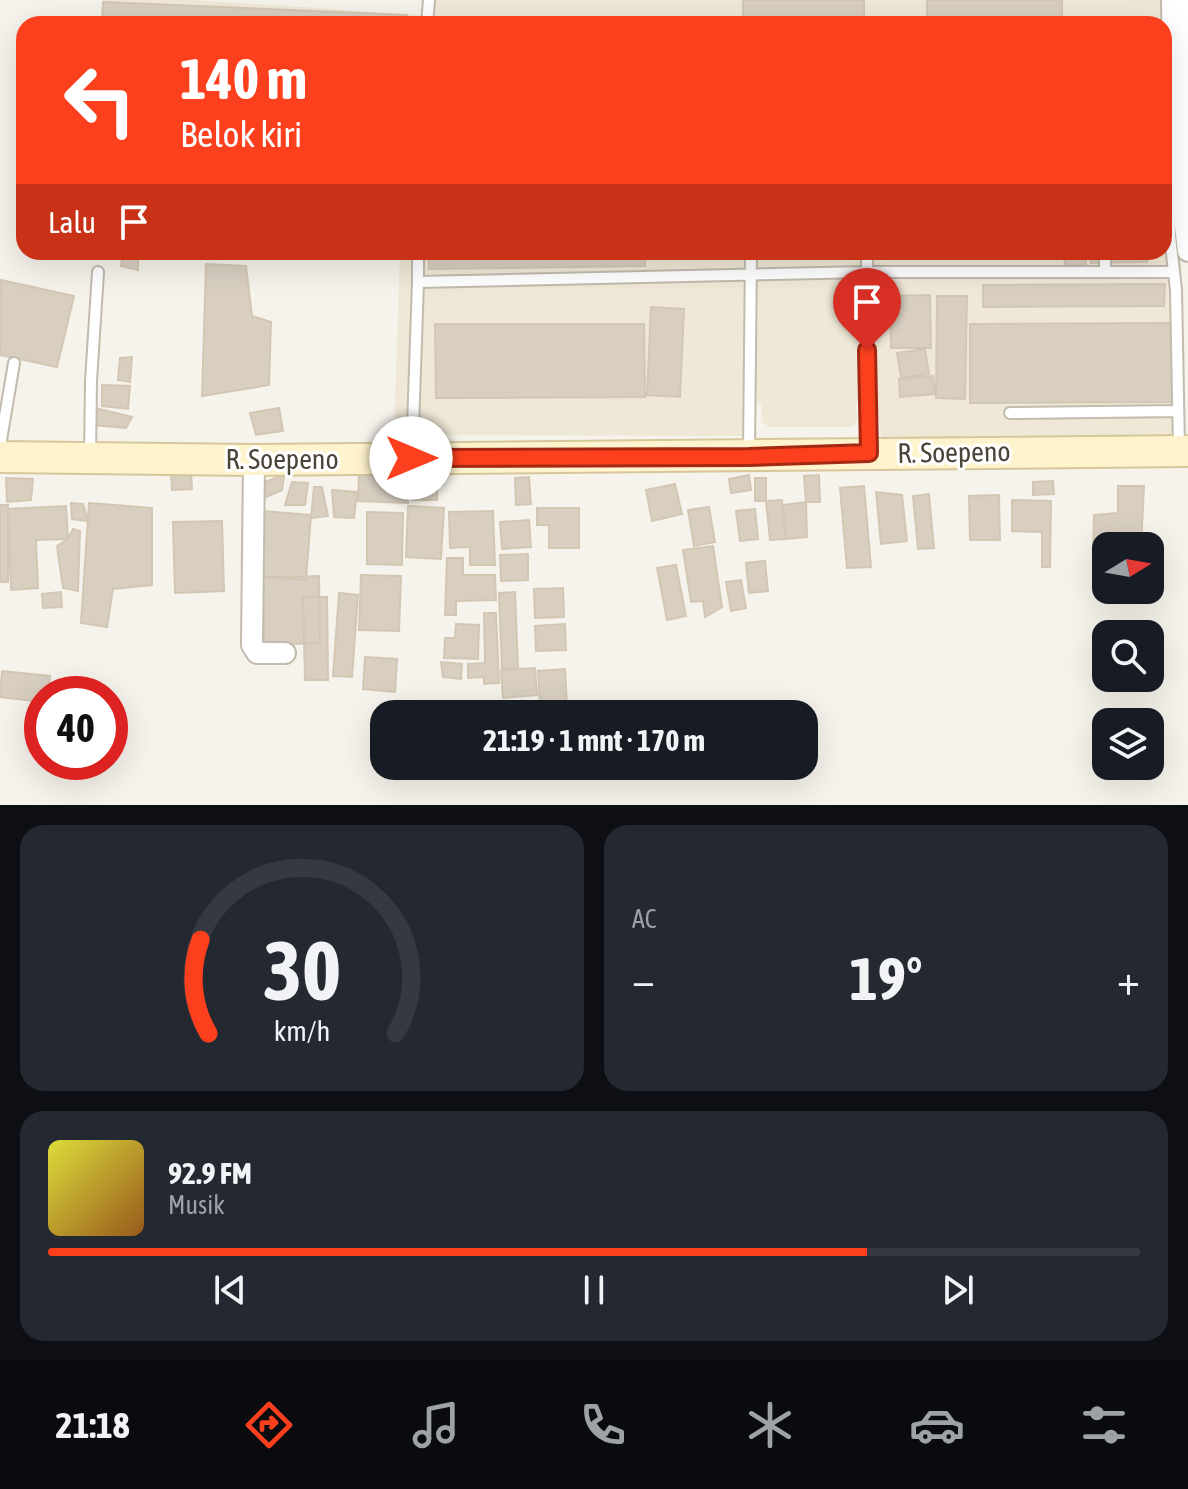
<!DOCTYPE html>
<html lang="id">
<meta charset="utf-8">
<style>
body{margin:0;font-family:"Asap Condensed",sans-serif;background:#242831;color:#f1f3f6;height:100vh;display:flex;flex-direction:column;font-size:30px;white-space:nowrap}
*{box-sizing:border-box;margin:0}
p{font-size:26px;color:#9ea1a6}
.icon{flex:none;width:44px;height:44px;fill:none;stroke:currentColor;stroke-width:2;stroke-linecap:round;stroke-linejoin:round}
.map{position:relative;height:805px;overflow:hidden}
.side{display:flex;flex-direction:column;gap:20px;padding:20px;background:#0d0f14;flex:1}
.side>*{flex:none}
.top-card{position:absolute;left:16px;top:16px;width:1156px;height:244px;border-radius:24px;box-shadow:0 8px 32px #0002;background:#fc3f1d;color:#fff;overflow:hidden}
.needle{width:52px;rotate:79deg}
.tools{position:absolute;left:1092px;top:532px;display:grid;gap:16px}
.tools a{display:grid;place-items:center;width:72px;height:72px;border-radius:16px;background:#171b24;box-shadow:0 8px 32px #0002;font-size:40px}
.speed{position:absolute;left:24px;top:676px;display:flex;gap:16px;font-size:40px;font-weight:700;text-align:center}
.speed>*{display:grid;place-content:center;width:104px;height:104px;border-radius:50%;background:#171b24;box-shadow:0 8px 32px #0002;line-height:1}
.speed .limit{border:12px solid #d22;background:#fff;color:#111}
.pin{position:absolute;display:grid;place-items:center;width:68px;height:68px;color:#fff;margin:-82px -34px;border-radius:50% 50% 50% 0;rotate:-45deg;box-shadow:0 0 8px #0007}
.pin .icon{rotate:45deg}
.me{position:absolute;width:88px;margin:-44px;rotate:90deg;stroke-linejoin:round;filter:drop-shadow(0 0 6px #0008)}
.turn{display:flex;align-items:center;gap:28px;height:168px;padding:0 32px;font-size:36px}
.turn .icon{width:104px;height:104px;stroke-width:2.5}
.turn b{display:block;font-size:56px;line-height:68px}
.then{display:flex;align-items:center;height:76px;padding:0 32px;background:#0003;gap:16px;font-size:30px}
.big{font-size:60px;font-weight:700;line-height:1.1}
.side .widget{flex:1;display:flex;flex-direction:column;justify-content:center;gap:12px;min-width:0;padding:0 28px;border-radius:24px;background:#242831}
.side .dial{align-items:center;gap:0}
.dial svg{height:208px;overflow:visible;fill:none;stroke:#363941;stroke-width:7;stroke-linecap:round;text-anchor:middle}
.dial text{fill:#f1f3f6;stroke:none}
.song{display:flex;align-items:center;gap:24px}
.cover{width:96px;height:96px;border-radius:12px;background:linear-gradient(135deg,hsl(60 70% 55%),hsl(30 70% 35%))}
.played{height:8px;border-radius:4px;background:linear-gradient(90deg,#fc3f1d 75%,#363941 75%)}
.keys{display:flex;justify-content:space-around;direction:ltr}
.heat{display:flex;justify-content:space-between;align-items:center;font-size:44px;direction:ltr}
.side .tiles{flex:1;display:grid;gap:20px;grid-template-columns:1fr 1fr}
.widget:last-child{grid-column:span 2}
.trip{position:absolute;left:370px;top:700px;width:448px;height:80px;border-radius:24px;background:#171b24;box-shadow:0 8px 32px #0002;font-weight:700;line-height:80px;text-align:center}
.menu{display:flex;height:128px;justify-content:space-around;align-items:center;background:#090b0e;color:#9ea1a6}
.menu .icon{width:56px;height:56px}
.menu .active{color:#fc3f1d}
.menu b{font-size:36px;color:#f1f3f6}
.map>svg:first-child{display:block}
</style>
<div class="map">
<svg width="1188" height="805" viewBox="0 0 1188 805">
<rect width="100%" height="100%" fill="#f6f3ec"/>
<path fill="#efe8d6" d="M103 0H197L421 15 422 0H1172L1174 238 1181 253 1184 439 881 437 877 401 856 403 857 421 851 427H769L762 422 761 403 743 404 742 436 394 435 400 252H1164V24H102Z"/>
<path fill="#d8cfc1" stroke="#d3c7b4" stroke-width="2" d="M743 0H864V24H743Z
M927 0H1062V24H927Z
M103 2 407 15 406 24H102Z
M123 252H138V270L121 266Z
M429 252H645V266L429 269Z
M1064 252H1085L1086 264 1065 266Z
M1091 252H1147V262L1091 263Z
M206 264 246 266 252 316 271 322 269 385 202 396Z
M1 280 74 296 57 367 0 355Z
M1165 284 1164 306 983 307V285Z
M930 295 931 348H891L890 296Z
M937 296H967L965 399 936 398Z
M651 307 684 309 680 397 647 395Z
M1172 323 1173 402 970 403V324Z
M435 324H644L645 397 436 398Z
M925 349 929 374 901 378 897 353Z
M132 357 130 382 118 380 120 358Z
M933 376 935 394 900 397 899 379Z
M102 385 130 386 128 409 102 406Z
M95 408 132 417 126 428 93 425Z
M279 408 283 431 256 435 250 413Z
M191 472 192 489 172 490 171 474Z
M359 472 409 474 408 503 358 501Z
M284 475 282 490 264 498 262 483Z
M749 475 751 490 731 493 729 479Z
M819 475 820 502H806L804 476Z
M529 477 531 504 516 505 515 478Z
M6 478 33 479 31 500 7 502Z
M755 478H766V501H755Z
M412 480H437V500H412Z
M1053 481 1054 494 1033 495V482Z
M292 482 308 483 305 505H285Z
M675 484 682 514 652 521 646 490Z
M864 486 871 567 847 568 840 488Z
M1118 486H1144L1141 546H1106V555L1093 556 1094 515 1118 513Z
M314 487H322L328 516 311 518Z
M332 490 357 492 354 518 334 517Z
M876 492 902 495 907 541 881 544Z
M929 494 934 548 918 549 913 496Z
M999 495 1000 540H970L969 496Z
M782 500 786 539 770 540 766 501Z
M1012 500 1051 501 1050 567H1042V532L1012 531Z
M806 502 807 537 786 539 783 505Z
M71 503 83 504 88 521 72 519Z
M89 503 152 508V585L113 589 107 627 81 623Z
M0 505H8V582H0Z
M66 506 68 539 36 540 38 588 11 590 8 509Z
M408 506 444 508 441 559 406 557Z
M709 507 715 542 694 546 688 510Z
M537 508H579V548H549V525H537Z
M755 509 758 539 740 541 736 511Z
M262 511 311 515 306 580 257 576Z
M493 511 495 565H470V547L450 548 449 512Z
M367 512 403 513 402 565 367 564Z
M529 520 531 547 502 549 500 522Z
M222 521 224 591 175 593 173 522Z
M73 529 80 531 78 591 63 588 57 546 68 539Z
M713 546 722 607 705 617 703 601 691 602 683 550Z
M528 554V580L501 581 500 555Z
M447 558H463V575H495L496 600 456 601V615H445Z
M765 561 768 591 749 593 746 563Z
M676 565 686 616 667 620 657 568Z
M361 575 401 576 399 631 359 630Z
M319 576 320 643 264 645 263 578Z
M741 580 746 608 731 611 726 582Z
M563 588 564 617 535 618 534 589Z
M61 592 62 607 43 608 42 594Z
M515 592 518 668H502L499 593Z
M339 593 358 595 352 677 333 676Z
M303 597H327L328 680H305Z
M484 613H496L499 683 484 684V677L468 678V664L485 663Z
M456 624 479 625 478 659 444 658 445 638H455Z
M565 624 566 650 536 651 535 626Z
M365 657 397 659 395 692 363 689Z
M441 662 462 664 461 679 443 677Z
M535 668 537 695 503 698 501 670Z
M565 669 567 706 540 707 538 671Z
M2 671 50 676 48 694H42V702L0 697Z"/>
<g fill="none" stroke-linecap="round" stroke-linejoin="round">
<defs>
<path id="lane" d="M1167 0 1170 236 1176 290 1179 449
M427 24 429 0
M418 252V282L867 272H1174
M867 252 869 451
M1105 252V272
M1010 413 1178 411
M0 446 14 363
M749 451 751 252
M90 456 91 381 98 272
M412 456 418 282"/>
<path id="street" d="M1179 0 1182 200 1188 251
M254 460 252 645 257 653H285"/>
<path id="secondary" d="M0 457 254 460 1188 451"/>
</defs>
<use href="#lane" stroke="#c2bbae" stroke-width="14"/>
<use href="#street" stroke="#c2bbae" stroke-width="24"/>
<use href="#secondary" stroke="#d6c79b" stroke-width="34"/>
<use href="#lane" stroke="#fff" stroke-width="10"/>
<use href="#street" stroke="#fff" stroke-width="20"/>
<use href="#secondary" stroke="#fff3cd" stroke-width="30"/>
</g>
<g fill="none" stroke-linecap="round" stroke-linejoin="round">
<defs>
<path id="route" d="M411 458 749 457 869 453 867 350"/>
</defs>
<use href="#route" stroke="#a42913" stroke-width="20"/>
<use href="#route" stroke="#fc3f1d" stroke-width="14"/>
</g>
<g text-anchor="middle" stroke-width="6" stroke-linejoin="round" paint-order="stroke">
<g font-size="28" fill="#4b4439" stroke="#fff">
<text transform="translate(954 452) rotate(-1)" y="10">R. Soepeno</text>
<text x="282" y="469">R. Soepeno</text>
</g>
</g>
</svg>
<div class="tools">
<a><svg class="needle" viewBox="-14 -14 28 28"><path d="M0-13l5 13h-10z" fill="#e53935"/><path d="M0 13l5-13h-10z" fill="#9ea1a6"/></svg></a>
<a><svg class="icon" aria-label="search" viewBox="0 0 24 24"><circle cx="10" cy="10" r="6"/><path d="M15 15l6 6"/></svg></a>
<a><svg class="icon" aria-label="layers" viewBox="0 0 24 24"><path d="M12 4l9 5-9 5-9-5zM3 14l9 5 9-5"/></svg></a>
</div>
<div class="speed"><div class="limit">40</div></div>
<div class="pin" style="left:867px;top:350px;background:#d93025"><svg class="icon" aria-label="arrive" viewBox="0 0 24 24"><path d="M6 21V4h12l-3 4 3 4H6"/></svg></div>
<svg class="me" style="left:411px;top:458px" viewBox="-20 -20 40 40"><circle r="19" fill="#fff"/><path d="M0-13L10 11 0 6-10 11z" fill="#fc3f1d"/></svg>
<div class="trip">21:19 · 1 mnt · 170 m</div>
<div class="top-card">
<div class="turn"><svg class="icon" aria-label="left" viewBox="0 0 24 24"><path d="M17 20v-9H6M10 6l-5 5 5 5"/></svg><div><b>140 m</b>Belok kiri</div></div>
<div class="then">Lalu<svg class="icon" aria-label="arrive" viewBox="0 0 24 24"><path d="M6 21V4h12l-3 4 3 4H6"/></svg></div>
</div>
</div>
<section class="side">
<div class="tiles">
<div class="widget dial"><svg viewBox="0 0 100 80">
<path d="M14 69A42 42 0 1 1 86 69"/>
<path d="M14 69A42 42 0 0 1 11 33" stroke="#fc3f1d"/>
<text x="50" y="56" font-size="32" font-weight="700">30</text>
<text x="50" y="72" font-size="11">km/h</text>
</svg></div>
<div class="widget"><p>AC</p>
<div class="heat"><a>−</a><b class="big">19°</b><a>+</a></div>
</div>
<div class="widget">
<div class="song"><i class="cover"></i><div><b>92.9 FM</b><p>Musik</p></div></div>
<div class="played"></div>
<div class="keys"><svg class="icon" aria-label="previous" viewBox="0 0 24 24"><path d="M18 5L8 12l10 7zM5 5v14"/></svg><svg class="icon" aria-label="pause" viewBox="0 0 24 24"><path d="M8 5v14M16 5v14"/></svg><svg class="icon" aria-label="next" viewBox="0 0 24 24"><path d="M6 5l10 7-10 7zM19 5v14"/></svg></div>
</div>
</div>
</section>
<nav class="menu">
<b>21:18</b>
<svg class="icon active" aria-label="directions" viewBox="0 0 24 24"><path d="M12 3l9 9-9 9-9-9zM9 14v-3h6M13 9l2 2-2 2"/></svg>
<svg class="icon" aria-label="music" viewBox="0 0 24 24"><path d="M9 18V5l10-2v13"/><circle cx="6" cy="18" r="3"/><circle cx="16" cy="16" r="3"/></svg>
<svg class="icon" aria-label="phone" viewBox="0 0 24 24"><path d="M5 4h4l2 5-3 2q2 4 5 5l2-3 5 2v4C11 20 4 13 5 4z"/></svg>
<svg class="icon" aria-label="climate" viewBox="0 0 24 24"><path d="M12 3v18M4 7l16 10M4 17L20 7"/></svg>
<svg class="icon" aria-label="car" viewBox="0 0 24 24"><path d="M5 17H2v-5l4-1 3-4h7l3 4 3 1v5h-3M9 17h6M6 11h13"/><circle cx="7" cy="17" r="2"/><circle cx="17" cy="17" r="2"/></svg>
<svg class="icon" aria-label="filters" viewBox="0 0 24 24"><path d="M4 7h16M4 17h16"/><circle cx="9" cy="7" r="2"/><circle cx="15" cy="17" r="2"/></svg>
</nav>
